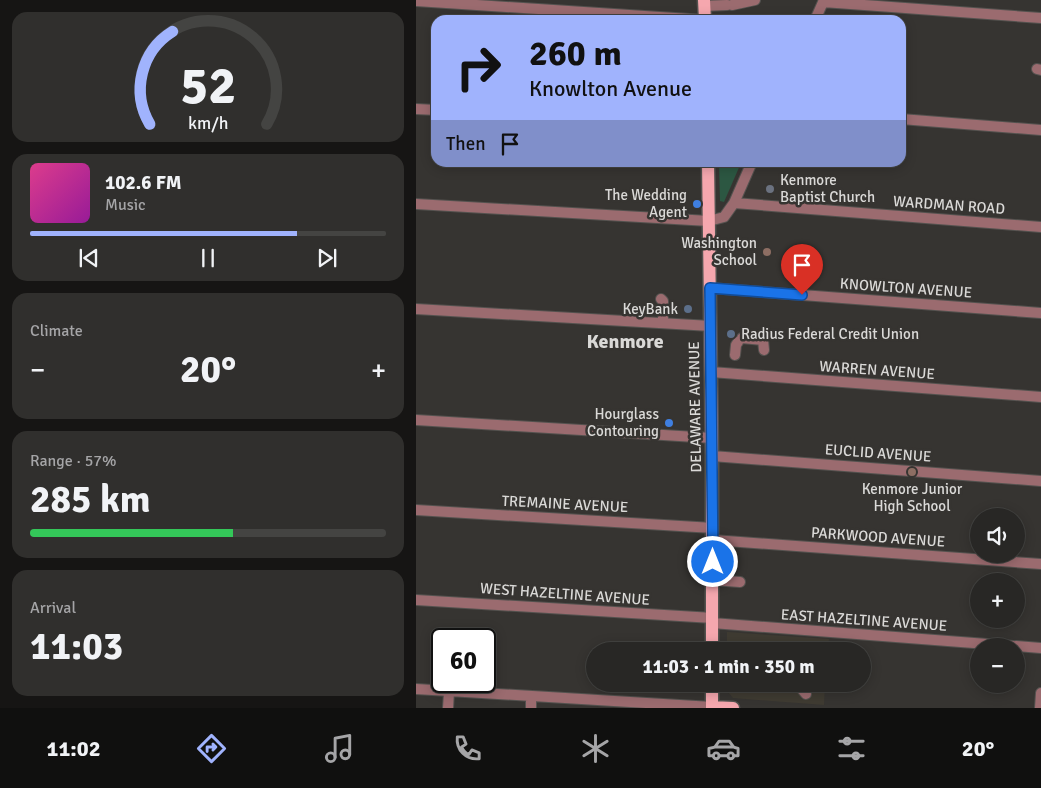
<!DOCTYPE html>
<meta charset="utf-8">
<style>
body{margin:0;font-family:Signika,sans-serif;background:#302f2d;color:#f1f3f6;height:100vh;display:flex;flex-direction:column;font-size:19px;white-space:nowrap}
*{box-sizing:border-box;margin:0}
p{font-size:16px;color:#a5a5a7}
.icon{flex:none;width:28px;height:28px;fill:none;stroke:currentColor;stroke-width:2;stroke-linecap:round;stroke-linejoin:round}
.map{position:relative;flex:1;overflow:hidden}
.drawer{display:flex;flex-direction:column;gap:12px;padding:12px;background:#161514;width:416px}
.drawer>*{flex:none}
.top-card{position:absolute;left:15px;top:15px;width:475px;height:152px;border-radius:15px;box-shadow:0 2px 12px #0003,0 0 0 1px #444442;background:#a0b3fd;color:#111;overflow:hidden}
.fabs{position:absolute;left:554px;top:508px;display:grid;gap:10px}
.fabs a{display:grid;place-items:center;width:55px;height:55px;border-radius:50%;background:#282725;box-shadow:0 2px 12px #0003,0 0 0 1px #444442;font-size:25px}
.speed{position:absolute;left:15px;top:628px;display:flex;gap:10px;font-size:25px;font-weight:700;text-align:center}
.speed>*{display:grid;place-content:center;width:65px;height:65px;border-radius:50%;background:#282725;box-shadow:0 2px 12px #0003,0 0 0 1px #444442;line-height:1}
.speed .limit{border:2px solid #111;border-radius:8px;background:#fff;color:#111}
.pin{position:absolute;display:grid;place-items:center;width:42px;height:42px;color:#fff;margin:-51px -21px;border-radius:50% 50% 50% 0;rotate:-45deg;box-shadow:0 0 5px #0007}
.pin .icon{rotate:45deg}
.me{position:absolute;width:55px;margin:-28px;rotate:0deg;stroke-linejoin:round;filter:drop-shadow(0 0 4px #0008)}
.turn{display:flex;align-items:center;gap:18px;height:105px;padding:0 15px;font-size:22px}
.turn .icon{width:65px;height:65px;stroke-width:2.5}
.turn b{display:block;font-size:35px;line-height:42px}
.then{display:flex;align-items:center;height:48px;padding:0 15px;background:#0003;gap:10px;font-size:19px}
.big{font-size:38px;font-weight:700;line-height:1.1}
.drawer .tile{flex:1;display:flex;flex-direction:column;justify-content:center;gap:8px;min-width:0;padding:0 18px;border-radius:15px;background:#302f2d}
.drawer .dial{align-items:center;gap:0}
.dial svg{height:130px;overflow:visible;fill:none;stroke:#444442;stroke-width:7;stroke-linecap:round;text-anchor:middle}
.dial text{fill:#f1f3f6;stroke:none}
.song{display:flex;align-items:center;gap:15px}
.cover{width:60px;height:60px;border-radius:8px;background:linear-gradient(135deg,hsl(330 70% 55%),hsl(300 70% 35%))}
.played{height:5px;border-radius:2px;background:linear-gradient(90deg,#a0b3fd 75%,#444442 75%)}
.keys{display:flex;justify-content:space-around;direction:ltr}
.heat{display:flex;justify-content:space-between;align-items:center;font-size:28px;direction:ltr}
.charge{height:8px;border-radius:4px;background:linear-gradient(90deg,#34c759 57%,#444442 0)}
.trip{position:absolute;left:170px;top:642px;width:285px;height:50px;border-radius:25px;background:#282725;box-shadow:0 2px 12px #0003,0 0 0 1px #444442;font-weight:700;line-height:50px;text-align:center}
.dock{display:flex;height:80px;justify-content:space-around;align-items:center;background:#10100f;color:#a5a5a7}
.dock .icon{width:35px;height:35px}
.dock .active{color:#a0b3fd}
.dock b{font-size:22px;color:#f1f3f6}
main{display:flex;flex:1;min-height:0}
.map>svg:first-child{display:block}
</style>
<main>
<section class="drawer">
<div class="tile dial"><svg viewBox="0 0 100 80">
<path d="M14 69A42 42 0 1 1 86 69"/>
<path d="M14 69A42 42 0 0 1 28 12" stroke="#a0b3fd"/>
<text x="50" y="56" font-size="32" font-weight="700">52</text>
<text x="50" y="72" font-size="11">km/h</text>
</svg></div>
<div class="tile">
<div class="song"><i class="cover"></i><div><b>102.6 FM</b><p>Music</p></div></div>
<div class="played"></div>
<div class="keys"><svg class="icon" aria-label="previous" viewBox="0 0 24 24"><path d="M18 5L8 12l10 7zM5 5v14"/></svg><svg class="icon" aria-label="pause" viewBox="0 0 24 24"><path d="M8 5v14M16 5v14"/></svg><svg class="icon" aria-label="next" viewBox="0 0 24 24"><path d="M6 5l10 7-10 7zM19 5v14"/></svg></div>
</div>
<div class="tile"><p>Climate</p>
<div class="heat"><a>−</a><b class="big">20°</b><a>+</a></div>
</div>
<div class="tile"><p>Range · 57%</p><b class="big">285 km</b><div class="charge"></div></div>
<div class="tile"><p>Arrival</p><b class="big">11:03</b></div>
</section>
<div class="map">
<svg width="625" height="708" viewBox="0 0 625 708">
<rect width="100%" height="100%" fill="#363431"/>
<path fill="#3f3b32" d="M311 632 413 639 412 651H311Z
M312 684H409L408 705 317 698 312 692Z"/>
<path fill="#2c5742" d="M303 163H325L308 202 304 201Z"/>
<g fill="none" stroke-linecap="round" stroke-linejoin="round">
<defs>
<path id="minor" d="M0 1 289 20
M407 2 625 18
M316 5 339 0
M288 6 311 5
M399 20 408 0
M621 69 625 70
M0 109 20 110
M485 119 625 130
M318 203 625 227
M0 204 293 221 308 217 318 203 336 162
M294 288 625 313
M245 299 247 301V323
M0 309 295 326
M326 338 347 340 348 350
M319 355 320 345 322 342
M295 372 625 397
M0 420 296 438
M296 456 625 481
M0 510 297 528
M297 540 625 564
M297 580 324 582
M0 600 297 618
M296 623 597 646
M600 646 625 648
M386 651V650
M384 684 385 688 390 694
M0 689 296 707
M32 708 33 692
M115 708V697
M624 708 625 693"/>
<path id="major" d="M288 0 289 20
M292 162 296 456V651
M296 707 317 708
M296 708V684"/>
</defs>
<use href="#minor" stroke="#54524f" stroke-width="12"/>
<use href="#major" stroke="#54524f" stroke-width="15"/>
<use href="#minor" stroke="#9b6b6f" stroke-width="10"/>
<use href="#major" stroke="#f5a7ae" stroke-width="12"/>
</g>
<g fill="none" stroke-linecap="round" stroke-linejoin="round">
<defs>
<path id="route" d="M297 562 294 288 386 295"/>
</defs>
<use href="#route" stroke="#114b97" stroke-width="12"/>
<use href="#route" stroke="#1a73e8" stroke-width="9"/>
</g>
<circle fill="#6b7280" stroke="#363431" stroke-width="2" cx="354" cy="189" r="5"/>
<g fill="#3f7fe0" stroke="#363431" stroke-width="2">
<circle cx="281" cy="204" r="5"/>
<circle cx="253" cy="423" r="5"/>
</g>
<g fill="#8d6e63" stroke="#363431" stroke-width="2">
<circle cx="351" cy="252" r="5"/>
<circle cx="496" cy="472" r="5"/>
</g>
<g fill="#5c6f8a" stroke="#363431" stroke-width="2">
<circle cx="272" cy="309" r="5"/>
<circle cx="315" cy="334" r="5"/>
</g>
<g text-anchor="middle" stroke-width="5" stroke-linejoin="round" paint-order="stroke">
<g font-size="15" fill="#dad9d7" stroke="#363431" text-anchor="end">
<text x="364" y="185" text-anchor="start">Kenmore<tspan x="364" dy="17">Baptist Church</tspan></text>
<text x="271" y="200">The Wedding<tspan x="271" dy="17">Agent</tspan></text>
<text x="341" y="248">Washington<tspan x="341" dy="17">School</tspan></text>
<text x="262" y="314">KeyBank</text>
<text x="325" y="339" text-anchor="start">Radius Federal Credit Union</text>
<text x="243" y="419">Hourglass<tspan x="243" dy="17">Contouring</tspan></text>
<text x="496" y="494" text-anchor="middle">Kenmore Junior<tspan x="496" dy="17">High School</tspan></text>
</g>
<g font-size="15" fill="#dad9d7" stroke="#363431">
<text transform="translate(533 205) rotate(4)" y="5">WARDMAN ROAD</text>
<text transform="translate(490 288) rotate(4)" y="5">KNOWLTON AVENUE</text>
<text transform="translate(461 370) rotate(4)" y="5">WARREN AVENUE</text>
<text transform="translate(279 407) rotate(-91)" y="5">DELAWARE AVENUE</text>
<text transform="translate(462 453) rotate(4)" y="5">EUCLID AVENUE</text>
<text transform="translate(149 504) rotate(3)" y="5">TREMAINE AVENUE</text>
<text transform="translate(462 537) rotate(4)" y="5">PARKWOOD AVENUE</text>
<text transform="translate(149 594) rotate(4)" y="5">WEST HAZELTINE AVENUE</text>
<text transform="translate(448 620) rotate(4)" y="5">EAST HAZELTINE AVENUE</text>
</g>
<g font-size="20" font-weight="bold" fill="#dad9d7" stroke="#363431">
<text x="209" y="348">Kenmore</text>
</g>
</g>
</svg>
<div class="fabs">
<a><svg class="icon" aria-label="sound" viewBox="0 0 24 24"><path d="M4 9h4l5-4v14l-5-4H4zM17 9q2 3 0 6"/></svg></a>
<a>+</a>
<a>−</a>
</div>
<div class="speed"><div class="limit">60</div></div>
<div class="pin" style="left:386px;top:295px;background:#d93025"><svg class="icon" aria-label="arrive" viewBox="0 0 24 24"><path d="M6 21V4h12l-3 4 3 4H6"/></svg></div>
<svg class="me" style="left:297px;top:562px" viewBox="-20 -20 40 40"><circle r="17" fill="#1a73e8" stroke="#fff" stroke-width="3"/><path d="M0-11L8 9 0 5-8 9z" fill="#fff"/></svg>
<div class="trip">11:03 · 1 min · 350 m</div>
<div class="top-card">
<div class="turn"><svg class="icon" aria-label="right" viewBox="0 0 24 24"><path d="M7 20v-9h11M14 6l5 5-5 5"/></svg><div><b>260 m</b>Knowlton Avenue</div></div>
<div class="then">Then<svg class="icon" aria-label="arrive" viewBox="0 0 24 24"><path d="M6 21V4h12l-3 4 3 4H6"/></svg></div>
</div>
</div>
</main>
<nav class="dock">
<b>11:02</b>
<svg class="icon active" aria-label="directions" viewBox="0 0 24 24"><path d="M12 3l9 9-9 9-9-9zM9 14v-3h6M13 9l2 2-2 2"/></svg>
<svg class="icon" aria-label="music" viewBox="0 0 24 24"><path d="M9 18V5l10-2v13"/><circle cx="6" cy="18" r="3"/><circle cx="16" cy="16" r="3"/></svg>
<svg class="icon" aria-label="phone" viewBox="0 0 24 24"><path d="M5 4h4l2 5-3 2q2 4 5 5l2-3 5 2v4C11 20 4 13 5 4z"/></svg>
<svg class="icon" aria-label="climate" viewBox="0 0 24 24"><path d="M12 3v18M4 7l16 10M4 17L20 7"/></svg>
<svg class="icon" aria-label="car" viewBox="0 0 24 24"><path d="M5 17H2v-5l4-1 3-4h7l3 4 3 1v5h-3M9 17h6M6 11h13"/><circle cx="7" cy="17" r="2"/><circle cx="17" cy="17" r="2"/></svg>
<svg class="icon" aria-label="filters" viewBox="0 0 24 24"><path d="M4 7h16M4 17h16"/><circle cx="9" cy="7" r="2"/><circle cx="15" cy="17" r="2"/></svg>
<b>20°</b>
</nav>
